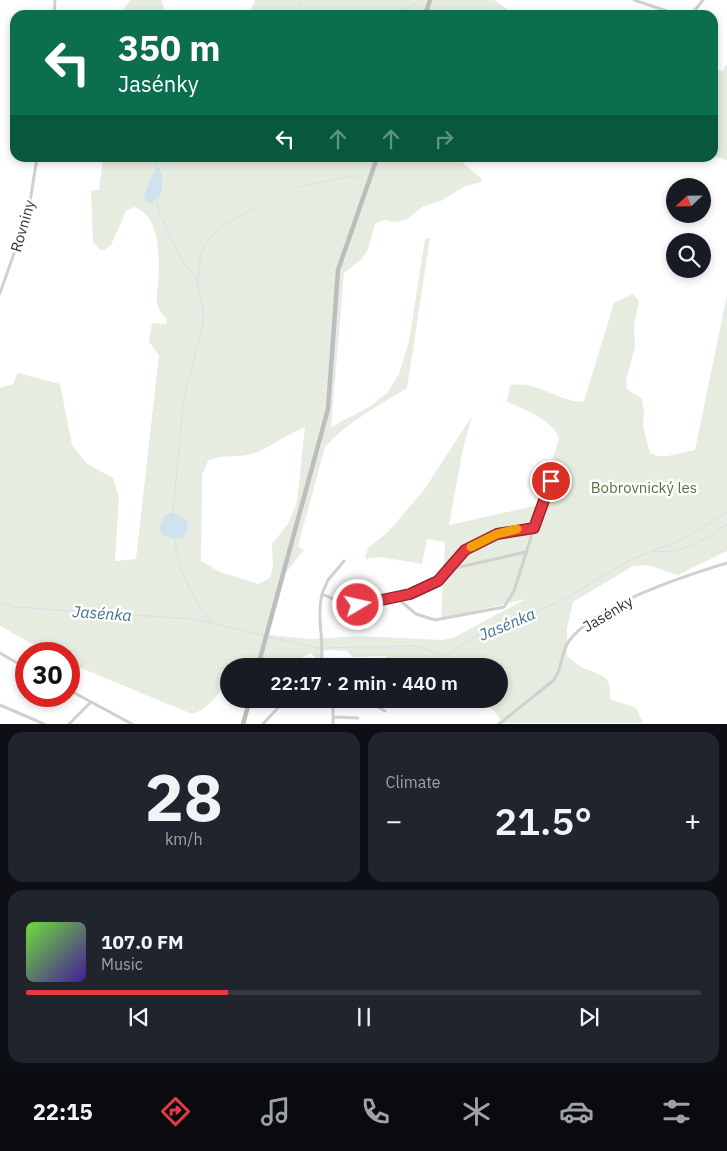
<!DOCTYPE html>
<meta charset="utf-8">
<style>
body{margin:0;font-family:"IBM Plex Sans",sans-serif;background:#20242c;color:#f1f3f6;height:100vh;display:flex;flex-direction:column;font-size:19px;white-space:nowrap}
*{box-sizing:border-box;margin:0}
p{font-size:16px;color:#9ea1a6}
.icon{flex:none;width:28px;height:28px;fill:none;stroke:currentColor;stroke-width:2;stroke-linecap:round;stroke-linejoin:round}
.map{position:relative;height:724px;overflow:hidden}
.sheet{display:flex;flex-direction:column;gap:8px;padding:8px;background:#0d0f14;flex:1}
.sheet>*{flex:none}
.guide{position:absolute;left:10px;top:10px;width:708px;height:152px;border-radius:15px;box-shadow:0 2px 8px #0003;background:#0b6e4f;color:#fff;overflow:hidden}
.needle{width:32px;rotate:248deg}
.fabs{position:absolute;left:666px;top:178px;display:grid;gap:10px}
.fabs a{display:grid;place-items:center;width:45px;height:45px;border-radius:50%;background:#171b24;box-shadow:0 2px 8px #0003;font-size:25px}
.speed{position:absolute;left:15px;top:642px;display:flex;gap:10px;font-size:25px;font-weight:700;text-align:center}
.speed>*{display:grid;place-content:center;width:65px;height:65px;border-radius:50%;background:#171b24;box-shadow:0 2px 8px #0003;line-height:1}
.speed .limit{border:8px solid #d22;background:#fff;color:#111}
.pin{position:absolute;display:grid;place-items:center;width:42px;height:42px;color:#fff;margin:-21px;border:2px solid #fff;border-radius:50%;box-shadow:0 1px 5px #0007}
.me{position:absolute;width:55px;margin:-28px;rotate:81deg;stroke-linejoin:round;filter:drop-shadow(0 0 4px #0008)}
.turn{display:flex;align-items:center;gap:18px;height:105px;padding:0 25px;font-size:22px}
.turn .icon{width:65px;height:65px;stroke-width:2.5}
.turn b{display:block;font-size:35px;line-height:42px}
.lanes{display:flex;align-items:center;height:48px;padding:0 25px;background:#0003;justify-content:center;gap:25px;direction:ltr}
.lanes .off{opacity:.35}
.big{font-size:38px;font-weight:600;line-height:1.1}
.sheet .tile{flex:1;display:flex;flex-direction:column;justify-content:center;gap:8px;min-width:0;padding:0 18px;border-radius:15px;background:#20242c}
.sheet .dial{align-items:center;gap:0}
.dial b{font-size:65px;line-height:1}
.song{display:flex;align-items:center;gap:15px}
.cover{width:60px;height:60px;border-radius:8px;background:linear-gradient(135deg,hsl(100 70% 55%),hsl(260 70% 35%))}
.played{height:5px;border-radius:2px;background:linear-gradient(90deg,#e63946 30%,#363941 30%)}
.keys{display:flex;justify-content:space-around;direction:ltr}
.heat{display:flex;justify-content:space-between;align-items:center;font-size:28px;direction:ltr}
.sheet .tiles{flex:1;display:grid;gap:8px;grid-template-columns:1fr 1fr}
.tile:last-child{grid-column:span 2}
.trip{position:absolute;left:220px;top:658px;width:288px;height:50px;border-radius:25px;background:#171b24;box-shadow:0 2px 8px #0003;font-weight:600;line-height:50px;text-align:center}
.dock{display:flex;height:80px;justify-content:space-around;align-items:center;background:#090b0e;color:#9ea1a6}
.dock .icon{width:35px;height:35px}
.dock .on{color:#e63946}
.dock b{font-size:22px;color:#f1f3f6}
.map>svg:first-child{display:block}
</style>
<div class="map">
<svg width="727" height="724" viewBox="0 0 727 724">
<rect width="100%" height="100%" fill="#fff"/>
<path fill="#e6ecdf" fill-rule="evenodd" d="M130 0H162L165 15H120Z
M255 0H494L508 10 509 15H297L301 9 288 12 293 15H249Z
M727 64V160L713 156 712 68 723 71Z
M103 158H445L462 162 482 179 481 182 463 187 443 200 422 207 406 220 394 222 384 220 375 224 368 249 362 259 344 273 331 427 371 406 387 393 399 374 409 342 425 239 430 238 407 388C378 406 347 422 325 447L298 546 304 550 286 572 269 635 310 639 360 636 442 640 453 638 526 599 441 619 445 542 427 539 422 564 380 557 365 559 368 548 388 532 424 490 472 416 463 448 449 525 539 505 559 439C554 420 524 409 507 402L510 386C534 378 566 406 584 401L614 303 633 294 639 301 634 325 635 347 626 380 627 389 642 399 644 411 643 426 650 453C662 461 681 452 695 450L727 295V551L678 575 648 565 633 566 573 602 567 628V656C571 659 575 664 580 666 598 677 612 671 610 699L636 708 643 723H503L493 710 474 699H499V666H386V656L353 657 347 651 324 650 318 666H313L318 661 311 653 301 658 293 666H262L249 664 229 666C229 684 210 709 192 714L69 663V654H51L0 626V388L13 384 18 373 60 384 72 445 86 463 113 478 119 497 115 561 136 559 159 355 149 342 152 323 166 324 167 319C164 315 159 311 158 306 155 301 158 289 158 283 160 260 161 215 134 207L126 211 111 245 105 250H100L93 242 91 191 99 190ZM305 427 297 502 288 524 272 544 273 566 270 578 258 584 220 572 201 561 202 475 208 461C222 453 241 459 257 452 273 445 288 434 305 427Z"/>
<path fill="#cfe2ee" d="M156 167 159 168C165 179 162 187 159 198L150 203 146 202 144 195Z
M173 512 188 522 187 532 183 538 174 539 161 534 160 526 165 515Z"/>
<g fill="none" stroke-linecap="round" stroke-linejoin="round">
<path stroke="#cfe2ee" stroke-width="1" d="M298 6 300 0
M392 15 421 1
M157 167V158
M300 187 353 175 363 178
M157 201 160 214 182 261 196 277 203 309V324L184 397 173 512
M198 281C199 270 199 256 204 246 214 228 239 217 256 207
M175 539C177 570 192 596 210 622
M653 551C680 556 705 539 727 524
M0 602 15 607 193 619 263 635
M270 637 317 648 417 646 445 656 490 627 520 619 565 599 632 559 681 540 727 512"/>
<path stroke="#d0d0d0" stroke-width="3" d="M634 0 679 15
M54 15 55 0
M691 15 703 0
M0 293 28 214 37 158
M447 570 526 552
M322 594 328 580 344 561
M397 598 416 614 435 620 504 607 514 591 534 528
M0 653 26 668
M321 666C325 642 316 618 322 594L342 603 358 605 410 594 438 581 465 550 497 534 534 528 551 481
M69 690 132 724
M333 699V724
M365 699 385 711
M0 705 44 724
M334 717 358 718
M69 724 91 702
M263 724 286 699
M499 724 554 680C563 668 560 653 569 641 596 605 684 576 727 563"/>
<path stroke="#bdbdbd" stroke-width="4.5" d="M425 15 430 0
M258 666 328 409 338 270 377 158
M243 724 250 699"/>
</g>
<g fill="none" stroke-linecap="round" stroke-linejoin="round">
<defs>
<path id="route" d="M358 605 410 594 438 581 465 550 497 534 534 528 551 481"/>
</defs>
<use href="#route" stroke="#96252e" stroke-width="12"/>
<use href="#route" stroke="#e63946" stroke-width="9"/>
<path stroke="#f59e0b" stroke-width="9" d="M471 547 497 534 517 529"/>
</g>
<g text-anchor="middle" stroke-width="5" stroke-linejoin="round" paint-order="stroke">
<g font-size="15" fill="#333" stroke="#fff">
<text transform="translate(23 226) rotate(-74)" y="5">Rovniny</text>
<text transform="translate(608 614) rotate(-31)" y="5">Jasénky</text>
</g>
<g font-size="15" fill="#56703f" stroke="#fff">
<text x="644" y="493">Bobrovnický les</text>
</g>
<g font-size="16" font-style="italic" fill="#3f7597" stroke="#fff">
<text transform="translate(102 613) rotate(4)" y="6">Jasénka</text>
<text transform="translate(507 624) rotate(-23)" y="6">Jasénka</text>
</g>
</g>
</svg>
<div class="fabs">
<a><svg class="needle" viewBox="-14 -14 28 28"><path d="M0-13l5 13h-10z" fill="#e53935"/><path d="M0 13l5-13h-10z" fill="#9ea1a6"/></svg></a>
<a><svg class="icon" aria-label="search" viewBox="0 0 24 24"><circle cx="10" cy="10" r="6"/><path d="M15 15l6 6"/></svg></a>
</div>
<div class="speed"><div class="limit">30</div></div>
<div class="pin" style="left:551px;top:481px;background:#d93025"><svg class="icon" aria-label="arrive" viewBox="0 0 24 24"><path d="M6 21V4h12l-3 4 3 4H6"/></svg></div>
<svg class="me" style="left:358px;top:605px" viewBox="-20 -20 40 40"><circle r="17" fill="#e63946" stroke="#fff" stroke-width="3"/><path d="M0-11L8 9 0 5-8 9z" fill="#fff"/></svg>
<div class="trip">22:17 · 2 min · 440 m</div>
<div class="guide">
<div class="turn"><svg class="icon" aria-label="left" viewBox="0 0 24 24"><path d="M17 20v-9H6M10 6l-5 5 5 5"/></svg><div><b>350 m</b>Jasénky</div></div>
<div class="lanes"><svg class="icon" aria-label="left" viewBox="0 0 24 24"><path d="M17 20v-9H6M10 6l-5 5 5 5"/></svg><svg class="icon off" aria-label="ahead" viewBox="0 0 24 24"><path d="M12 20V5M6 11l6-6 6 6"/></svg><svg class="icon off" aria-label="ahead" viewBox="0 0 24 24"><path d="M12 20V5M6 11l6-6 6 6"/></svg><svg class="icon off" aria-label="right" viewBox="0 0 24 24"><path d="M7 20v-9h11M14 6l5 5-5 5"/></svg></div>
</div>
</div>
<section class="sheet">
<div class="tiles">
<div class="tile dial"><b>28</b><p>km/h</p></div>
<div class="tile"><p>Climate</p>
<div class="heat"><a>−</a><b class="big">21.5°</b><a>+</a></div>
</div>
<div class="tile">
<div class="song"><i class="cover"></i><div><b>107.0 FM</b><p>Music</p></div></div>
<div class="played"></div>
<div class="keys"><svg class="icon" aria-label="previous" viewBox="0 0 24 24"><path d="M18 5L8 12l10 7zM5 5v14"/></svg><svg class="icon" aria-label="pause" viewBox="0 0 24 24"><path d="M8 5v14M16 5v14"/></svg><svg class="icon" aria-label="next" viewBox="0 0 24 24"><path d="M6 5l10 7-10 7zM19 5v14"/></svg></div>
</div>
</div>
</section>
<nav class="dock">
<b>22:15</b>
<svg class="icon on" aria-label="directions" viewBox="0 0 24 24"><path d="M12 3l9 9-9 9-9-9zM9 14v-3h6M13 9l2 2-2 2"/></svg>
<svg class="icon" aria-label="music" viewBox="0 0 24 24"><path d="M9 18V5l10-2v13"/><circle cx="6" cy="18" r="3"/><circle cx="16" cy="16" r="3"/></svg>
<svg class="icon" aria-label="phone" viewBox="0 0 24 24"><path d="M5 4h4l2 5-3 2q2 4 5 5l2-3 5 2v4C11 20 4 13 5 4z"/></svg>
<svg class="icon" aria-label="climate" viewBox="0 0 24 24"><path d="M12 3v18M4 7l16 10M4 17L20 7"/></svg>
<svg class="icon" aria-label="car" viewBox="0 0 24 24"><path d="M5 17H2v-5l4-1 3-4h7l3 4 3 1v5h-3M9 17h6M6 11h13"/><circle cx="7" cy="17" r="2"/><circle cx="17" cy="17" r="2"/></svg>
<svg class="icon" aria-label="filters" viewBox="0 0 24 24"><path d="M4 7h16M4 17h16"/><circle cx="9" cy="7" r="2"/><circle cx="15" cy="17" r="2"/></svg>
</nav>
